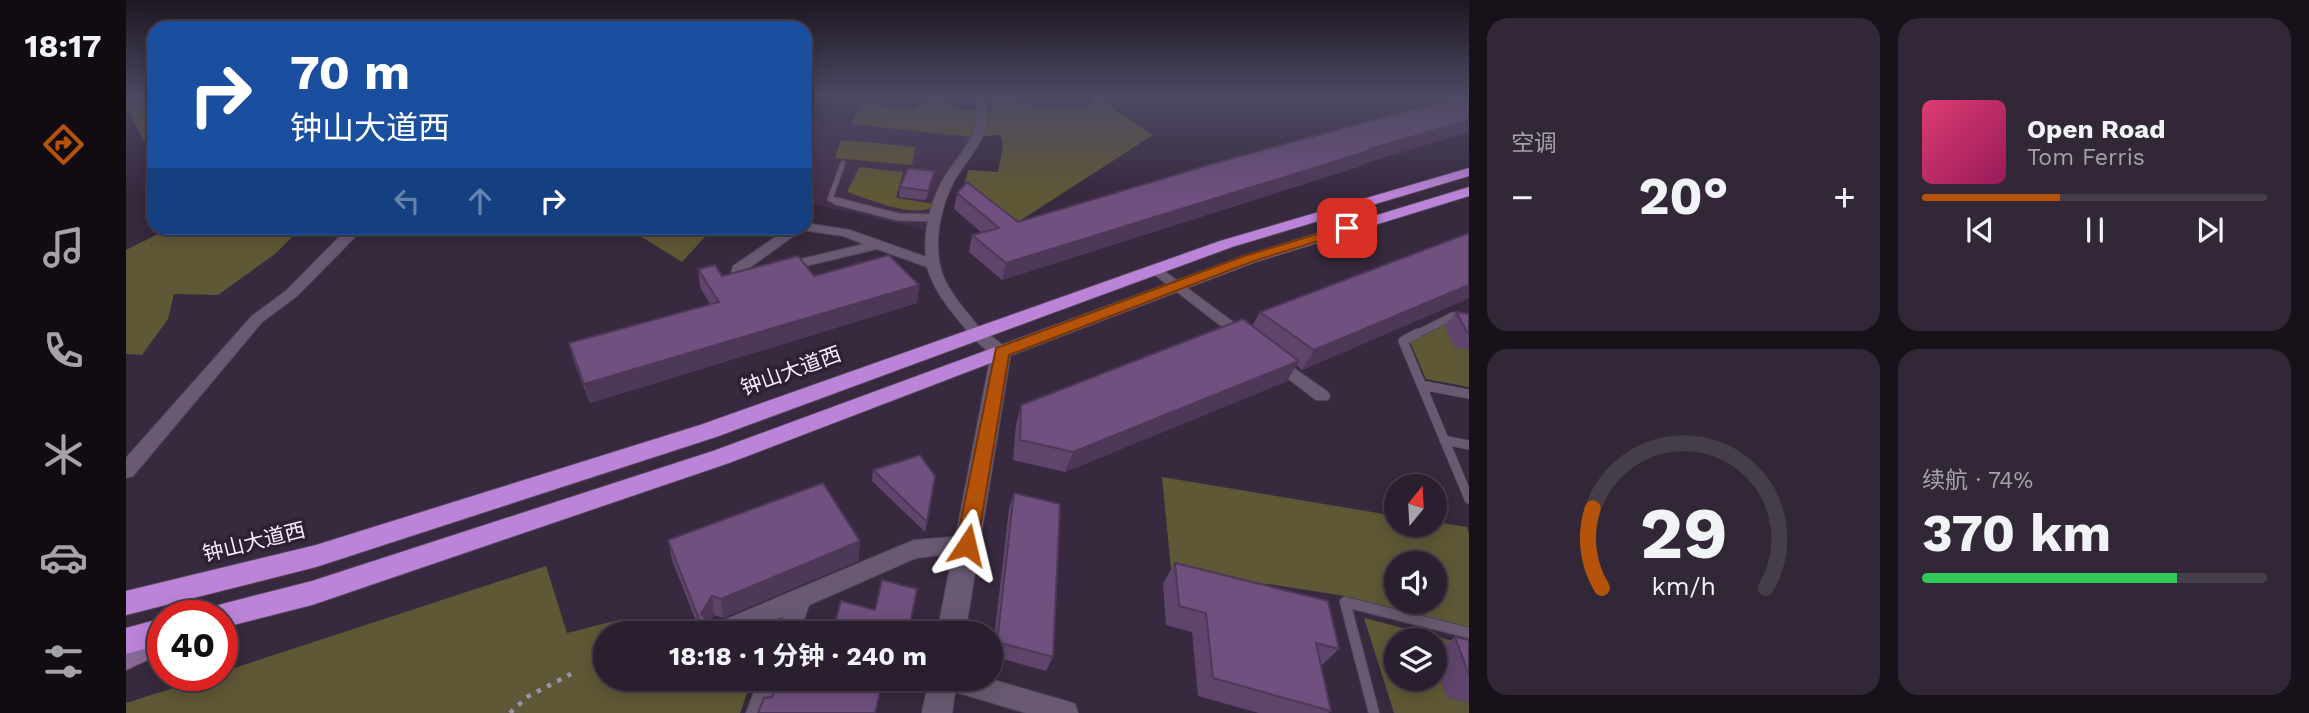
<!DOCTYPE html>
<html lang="zh">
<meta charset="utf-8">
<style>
body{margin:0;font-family:"Work Sans","Noto Sans SC",sans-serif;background:#312736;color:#f1f3f6;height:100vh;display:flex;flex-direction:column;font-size:26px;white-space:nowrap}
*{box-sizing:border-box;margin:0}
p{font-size:23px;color:#a5a2aa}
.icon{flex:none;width:38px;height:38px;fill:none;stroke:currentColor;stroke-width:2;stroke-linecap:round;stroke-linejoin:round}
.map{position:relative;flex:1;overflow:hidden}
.drawer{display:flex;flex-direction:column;gap:18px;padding:18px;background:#171119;width:840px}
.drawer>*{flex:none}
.banner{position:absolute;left:21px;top:21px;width:665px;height:214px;border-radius:21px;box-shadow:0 4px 18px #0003,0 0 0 2px #453d4a;background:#1a4fa0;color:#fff;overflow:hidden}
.needle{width:46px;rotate:18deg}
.fabs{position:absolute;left:1258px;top:474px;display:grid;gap:14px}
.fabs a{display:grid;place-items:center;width:63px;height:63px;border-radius:50%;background:#291f2e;box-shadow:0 4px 18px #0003,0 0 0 2px #453d4a;font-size:35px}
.speed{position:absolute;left:21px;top:600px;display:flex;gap:14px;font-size:35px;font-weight:700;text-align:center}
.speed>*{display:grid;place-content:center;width:91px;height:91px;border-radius:50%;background:#291f2e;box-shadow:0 4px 18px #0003,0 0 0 2px #453d4a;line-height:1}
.speed .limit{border:10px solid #d22;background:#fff;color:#111}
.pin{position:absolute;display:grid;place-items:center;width:60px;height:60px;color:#fff;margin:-30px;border-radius:14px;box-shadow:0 4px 10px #0006}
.me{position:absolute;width:77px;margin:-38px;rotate:10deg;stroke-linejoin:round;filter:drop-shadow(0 0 5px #0008)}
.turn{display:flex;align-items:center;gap:24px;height:147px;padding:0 28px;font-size:32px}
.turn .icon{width:91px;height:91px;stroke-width:2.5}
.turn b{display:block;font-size:49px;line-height:60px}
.lanes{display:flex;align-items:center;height:66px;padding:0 28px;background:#0003;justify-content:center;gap:35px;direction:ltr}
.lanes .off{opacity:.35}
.big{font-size:52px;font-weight:700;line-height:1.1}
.drawer .widget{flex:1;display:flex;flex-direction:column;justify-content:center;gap:10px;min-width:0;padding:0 24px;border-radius:21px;background:#312736}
.drawer .dial{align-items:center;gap:0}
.dial svg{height:182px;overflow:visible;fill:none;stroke:#453d4a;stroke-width:7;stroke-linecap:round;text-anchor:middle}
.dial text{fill:#f1f3f6;stroke:none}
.song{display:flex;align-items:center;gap:21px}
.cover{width:84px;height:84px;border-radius:10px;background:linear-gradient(135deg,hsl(340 70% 55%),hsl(330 70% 35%))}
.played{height:7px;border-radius:4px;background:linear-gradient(90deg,#b45309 40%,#453d4a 40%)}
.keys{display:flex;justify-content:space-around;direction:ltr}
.heat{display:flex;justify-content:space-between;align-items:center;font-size:38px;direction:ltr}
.charge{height:10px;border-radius:5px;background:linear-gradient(90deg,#34c759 74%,#453d4a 0)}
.drawer .tiles{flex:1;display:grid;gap:18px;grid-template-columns:repeat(2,1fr)}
.trip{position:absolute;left:467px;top:621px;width:410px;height:70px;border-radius:35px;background:#291f2e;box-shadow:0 4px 18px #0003,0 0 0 2px #453d4a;font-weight:700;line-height:70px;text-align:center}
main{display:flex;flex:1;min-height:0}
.menu{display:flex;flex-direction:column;width:126px;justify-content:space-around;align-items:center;background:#100c12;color:#a5a2aa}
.menu .icon{width:49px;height:49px}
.menu .current{color:#b45309}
.menu b{font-size:32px;color:#f1f3f6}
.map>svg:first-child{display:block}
</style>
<main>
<nav class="menu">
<b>18:17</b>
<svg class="icon current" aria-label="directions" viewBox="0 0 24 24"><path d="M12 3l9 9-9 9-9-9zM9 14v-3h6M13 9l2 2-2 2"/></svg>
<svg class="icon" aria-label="music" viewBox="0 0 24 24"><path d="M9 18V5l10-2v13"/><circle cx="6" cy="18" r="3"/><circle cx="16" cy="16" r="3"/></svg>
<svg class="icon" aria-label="phone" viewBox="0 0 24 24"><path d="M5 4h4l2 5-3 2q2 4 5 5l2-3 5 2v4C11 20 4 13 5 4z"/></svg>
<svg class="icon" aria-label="climate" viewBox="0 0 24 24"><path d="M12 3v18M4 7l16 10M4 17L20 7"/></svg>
<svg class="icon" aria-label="car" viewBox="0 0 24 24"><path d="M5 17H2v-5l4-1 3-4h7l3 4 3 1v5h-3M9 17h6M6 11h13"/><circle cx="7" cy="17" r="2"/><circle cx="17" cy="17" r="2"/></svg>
<svg class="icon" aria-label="filters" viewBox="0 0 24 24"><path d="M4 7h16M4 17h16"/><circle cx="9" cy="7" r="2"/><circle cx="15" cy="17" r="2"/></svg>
</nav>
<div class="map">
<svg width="1343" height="713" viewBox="0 0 1343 713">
<rect width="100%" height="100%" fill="#37293e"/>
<path fill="#43314c" d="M679 118 845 137 837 154 814 182 800 230 679 202Z"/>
<path fill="#5f5836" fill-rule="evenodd" d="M0 96H28V151L18 141 3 112H0Z
M800 96H820L827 109 867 111 861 96H891L907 108 963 107 969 96H977L978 102 1027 135 889 224 832 210 842 170 872 172 877 146 875 135 845 137 725 124 737 102 787 110Z
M715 140 789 147 786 165 709 158Z
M733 167 777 172 770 198 808 204 807 207C787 218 742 199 721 192Z
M44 228H175L149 254 92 295 48 294 42 319 16 355 0 354V250Z
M501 228H587L556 262Z
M1330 319 1343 322V387L1300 379 1284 342Z
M1036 477 1270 516V525H1309V522L1341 527 1343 533V627L1219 596 1045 569ZM1270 564H1309V602H1270Z
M420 566 441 633 496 619 501 633 480 634V679H626L614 713H0V703L85 676H96V672Z
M1238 618 1343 645 1309 656V640H1270V679H1309V664L1321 697 1343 703V713H1268Z"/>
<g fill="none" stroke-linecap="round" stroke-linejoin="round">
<defs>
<path id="service-far3" d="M716 202 704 199 717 163"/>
<path id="service-far2" d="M710 201 772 217 811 218
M1289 335 1327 316 1343 318"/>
<path id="service-far1" d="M1292 333 1277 341 1343 499
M1295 385 1343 394
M1318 440 1343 445"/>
<path id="service" d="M1248 713 1219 602 1343 633"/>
<path id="minor" d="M847 96H857C872 132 843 154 827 183 813 211 806 249 818 278 827 298 843 314 856 331L859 334 856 337H846C829 315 809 295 801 267L751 249 659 271 652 267 654 264 738 244 717 236 676 230 619 271 628 272 630 275 628 278 606 281 604 278 607 266 663 228H679V223L724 230 800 257C797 233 804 205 815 183 831 154 861 133 847 96Z
M224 230 229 231V237L171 296 136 322 7 476 0 478V458L126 316 161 290 219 231Z
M1030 265 1122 333 1125 336 1122 339H1112L1025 272 1023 269 1025 266Z
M1149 355 1202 392 1204 396 1202 400H1190L1143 364 1141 360Z
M841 536 848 539 851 545 848 551 790 558 683 605 673 634H651L658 616 618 634H581L584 626 788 540Z
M633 679H657L644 713H620Z
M814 679H864L940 701 949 704 952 713H900L826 691 818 687Z"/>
<path id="tertiary" d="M851 328 858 330 885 352 839 634H811L865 354 842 334Z
M803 679H831L826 713H796Z"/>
<path id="secondary" d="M34 627 37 628V653L0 670V642Z"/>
<path id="trunk" d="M1343 168V176L1106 247 590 437 190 567 0 615V591L190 545 574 425 1094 241Z
M1343 187V196L1129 262 603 463 186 605 96 628V616H83L87 607 96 604 186 581 587 451 1117 256Z
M37 618V644L0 654V628Z"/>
</defs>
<use href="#service-far3" stroke="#524658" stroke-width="6"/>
<use href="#service-far2" stroke="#524658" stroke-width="9"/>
<use href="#service-far1" stroke="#524658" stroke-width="10"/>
<use href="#service" stroke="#524658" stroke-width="12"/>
<use href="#minor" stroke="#524658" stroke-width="2"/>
<use href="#tertiary" stroke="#524658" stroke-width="2"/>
<use href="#secondary" stroke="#524658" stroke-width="2"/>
<use href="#trunk" stroke="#524658" stroke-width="2"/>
<path stroke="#9e93a4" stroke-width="4.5" stroke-dasharray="4.5 7" stroke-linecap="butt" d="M384 713 401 697 445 674"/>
<use href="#service-far3" stroke="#695a71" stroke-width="5"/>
<use href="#service-far2" stroke="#695a71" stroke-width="7"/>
<use href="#service-far1" stroke="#695a71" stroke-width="9"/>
<use href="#service" stroke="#695a71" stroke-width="10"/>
<use href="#minor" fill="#695a71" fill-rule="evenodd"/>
<use href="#tertiary" fill="#695a71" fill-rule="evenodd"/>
<use href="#secondary" fill="#886a97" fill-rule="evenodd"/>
<use href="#trunk" fill="#bc84d8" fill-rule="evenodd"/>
</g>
<path fill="#5f456c" d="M1343 96V132L1239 163 1238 165 876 280 843 252 846 235 856 233 828 209 831 193 892 222Z
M809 171 807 181 800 200 773 197 774 187Z
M1343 233V298L1176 370 1170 365 1161 381 939 472 887 460 890 425 895 405 1126 326 1134 312Z
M572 269 596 276H688L793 285 791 303 464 403 448 362 443 343 584 304 574 287Z
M1330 312 1343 314V350L1329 348 1318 327Z
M747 470 809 476 799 532 746 481Z
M888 493 927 657 920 671 866 656 883 508Z
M542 540 734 541 732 561 597 618 588 615 581 629V634H575L546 560Z
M1049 563 1213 649 1195 666 1205 711 1202 713H1133L1072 696 1066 632 1040 625 1037 583Z
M1329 637 1343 640V703L1321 697 1309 664V653Z"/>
<path fill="#4e3858" d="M1343 120V132L1239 163 1238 165 876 280 880 263 1244 149Z
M809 171 807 181 800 200 802 191Z
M793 285 791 303 464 403 458 384Z
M1343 285V298L1176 370 1188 350Z
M1173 361 1161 381 939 472 947 452Z
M734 541 732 561 597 618 595 599Z
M586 596 588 615 581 629V634H577L575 614Z"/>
<path fill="#6f507e" stroke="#4e3858" stroke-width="2" d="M1336 96H1343V120L1244 149 1246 150 880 263 846 235 873 228 831 193 841 182 892 222 1089 163Z
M782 168 809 171 802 191 774 187Z
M1343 233V285L1188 350 1134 312Z
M763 255 793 285 458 384 443 343 593 302 572 269 589 265 596 276 672 256 688 276Z
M1330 312 1343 314V333L1341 332Z
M1117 319 1173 361 947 452 894 440 895 405Z
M794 455 809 476 801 522 747 470Z
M697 483 734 541 595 599 586 596 575 614 579 618 576 627 542 540Z
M888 493 934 504 927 657 871 642Z
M1049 563 1202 601 1213 649 1190 643 1205 711 1087 678 1080 613 1053 606Z
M756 580 791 589 782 634H706L715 601 749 610Z
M1329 637 1343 640V675Z
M652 679H754L757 680 749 713H632L638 698 646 697Z"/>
<linearGradient id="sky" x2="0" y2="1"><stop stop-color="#1e1722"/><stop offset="0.49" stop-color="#4d4963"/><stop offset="1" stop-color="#4d4963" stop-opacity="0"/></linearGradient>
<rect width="1343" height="196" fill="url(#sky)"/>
<path fill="#b45309" stroke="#753606" stroke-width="2" d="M1221 225 1227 228 1225 231 1128 261 883 355 851 545 848 552 841 554 833 552 830 545 870 348 1118 256Z"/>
<g text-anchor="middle" stroke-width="7" stroke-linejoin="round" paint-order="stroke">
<g font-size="21" fill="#f5ecfa" stroke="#2d2034">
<text transform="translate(665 371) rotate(-20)" y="7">钟山大道西</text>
<text transform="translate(128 542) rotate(-14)" y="7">钟山大道西</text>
</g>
</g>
</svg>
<div class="fabs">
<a><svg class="needle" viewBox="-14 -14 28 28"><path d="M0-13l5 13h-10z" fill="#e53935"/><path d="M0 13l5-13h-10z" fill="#a5a2aa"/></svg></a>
<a><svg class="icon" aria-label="sound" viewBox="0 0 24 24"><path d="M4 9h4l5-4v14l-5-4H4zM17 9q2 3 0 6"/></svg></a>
<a><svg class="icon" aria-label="layers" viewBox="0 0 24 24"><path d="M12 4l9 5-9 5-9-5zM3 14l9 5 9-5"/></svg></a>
</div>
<div class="speed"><div class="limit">40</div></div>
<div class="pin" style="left:1221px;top:228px;background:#d93025"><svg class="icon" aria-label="arrive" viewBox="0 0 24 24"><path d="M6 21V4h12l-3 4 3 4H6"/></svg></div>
<svg class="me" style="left:841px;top:545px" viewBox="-20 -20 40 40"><path d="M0-17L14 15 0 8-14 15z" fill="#b45309" stroke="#fff" stroke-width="4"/></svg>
<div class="trip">18:18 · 1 分钟 · 240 m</div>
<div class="banner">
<div class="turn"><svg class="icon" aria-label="right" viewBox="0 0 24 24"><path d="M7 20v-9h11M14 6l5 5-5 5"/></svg><div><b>70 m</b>钟山大道西</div></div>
<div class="lanes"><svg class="icon off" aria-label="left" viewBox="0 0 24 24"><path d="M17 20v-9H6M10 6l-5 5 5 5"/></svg><svg class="icon off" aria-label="ahead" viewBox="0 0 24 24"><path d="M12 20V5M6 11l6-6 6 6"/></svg><svg class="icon" aria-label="right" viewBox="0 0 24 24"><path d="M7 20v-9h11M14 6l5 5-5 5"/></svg></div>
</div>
</div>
<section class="drawer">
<div class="tiles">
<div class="widget"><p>空调</p>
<div class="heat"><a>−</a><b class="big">20°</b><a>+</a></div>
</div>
<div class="widget">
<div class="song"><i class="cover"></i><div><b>Open Road</b><p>Tom Ferris</p></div></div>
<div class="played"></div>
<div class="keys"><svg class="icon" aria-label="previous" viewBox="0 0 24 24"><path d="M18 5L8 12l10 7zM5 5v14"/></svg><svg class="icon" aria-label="pause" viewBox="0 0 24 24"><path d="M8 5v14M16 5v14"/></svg><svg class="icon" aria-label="next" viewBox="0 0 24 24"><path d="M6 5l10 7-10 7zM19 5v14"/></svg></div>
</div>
<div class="widget dial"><svg viewBox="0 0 100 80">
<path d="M14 69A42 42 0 1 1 86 69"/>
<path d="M14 69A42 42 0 0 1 10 34" stroke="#b45309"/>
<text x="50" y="56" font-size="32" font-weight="700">29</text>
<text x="50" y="72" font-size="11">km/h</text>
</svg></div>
<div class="widget"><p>续航 · 74%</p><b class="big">370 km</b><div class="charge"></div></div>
</div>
</section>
</main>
